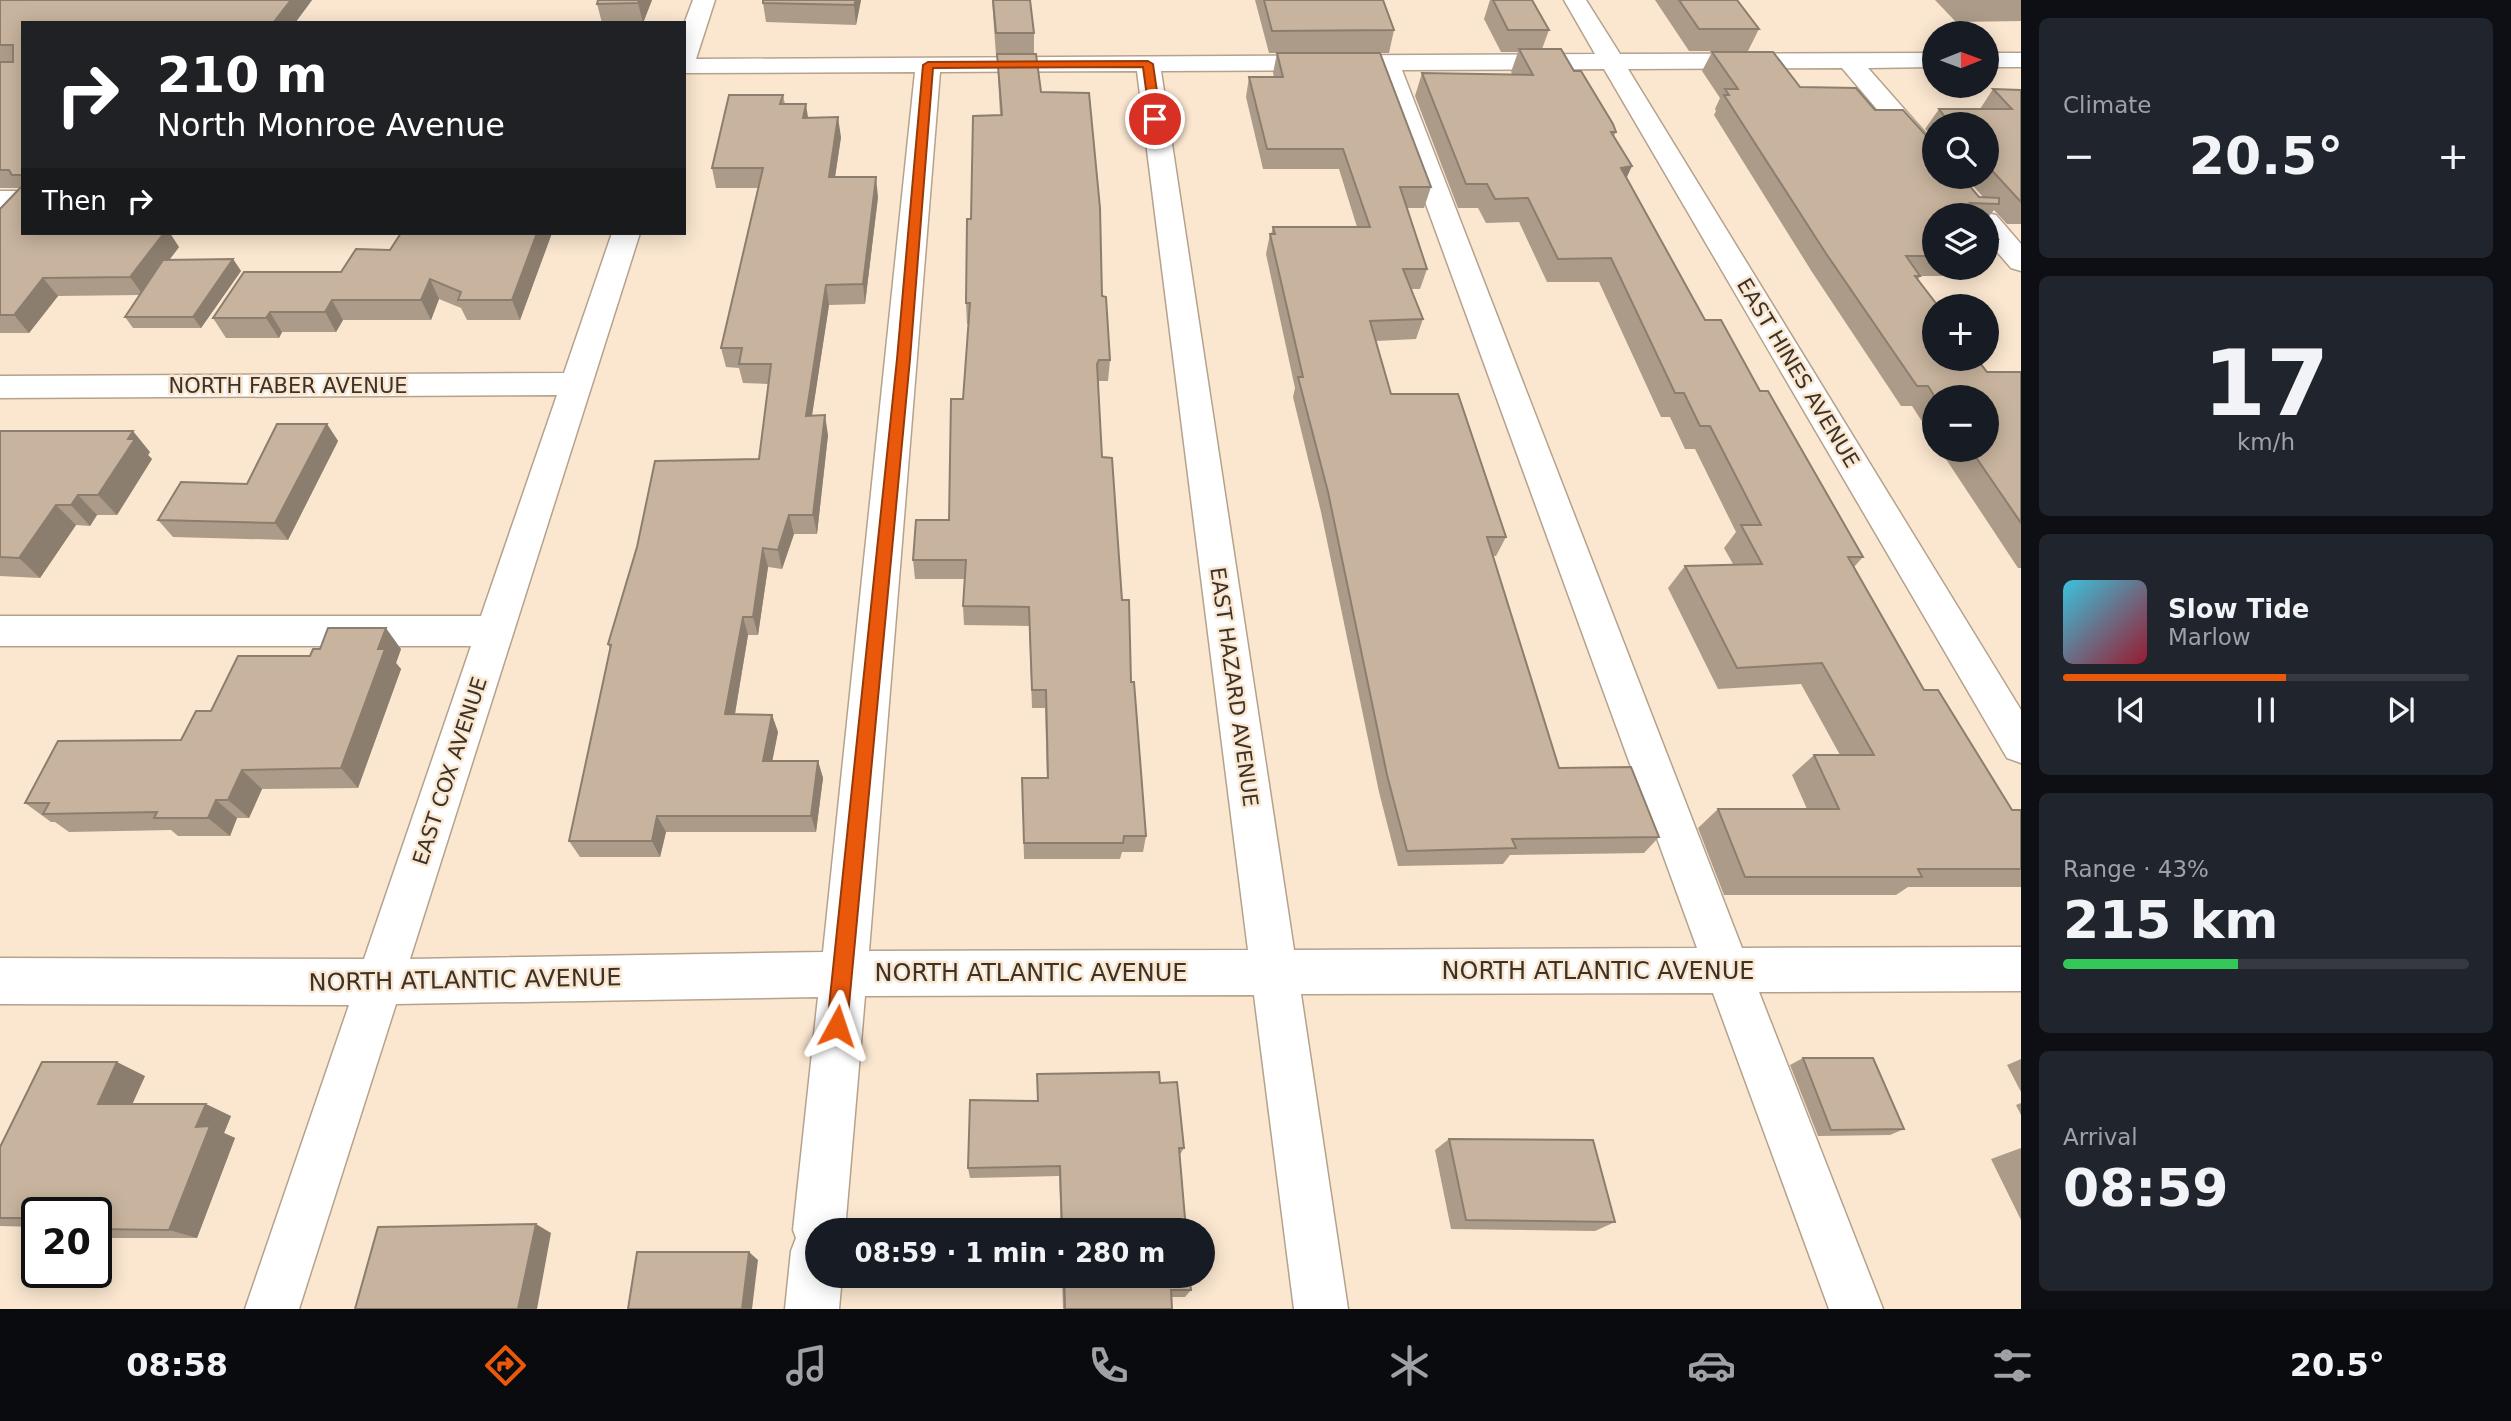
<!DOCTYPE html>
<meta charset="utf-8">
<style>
body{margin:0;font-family:"DejaVu Sans",sans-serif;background:#20242c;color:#f1f3f6;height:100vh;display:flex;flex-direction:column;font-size:26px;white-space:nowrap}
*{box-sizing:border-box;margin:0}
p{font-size:23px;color:#9ea1a6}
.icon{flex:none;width:38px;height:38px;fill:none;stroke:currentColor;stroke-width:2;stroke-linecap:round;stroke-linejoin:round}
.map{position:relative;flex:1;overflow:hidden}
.sheet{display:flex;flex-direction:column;gap:18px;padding:18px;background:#0d0f14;width:490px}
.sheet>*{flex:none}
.top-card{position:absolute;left:21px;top:21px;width:665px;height:214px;border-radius:0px;box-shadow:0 4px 18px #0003;background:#202124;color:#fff;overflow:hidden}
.needle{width:46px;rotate:89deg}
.controls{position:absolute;left:1922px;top:21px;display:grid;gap:14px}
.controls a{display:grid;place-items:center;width:77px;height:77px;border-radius:50%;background:#171b24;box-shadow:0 4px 18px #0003;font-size:35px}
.speed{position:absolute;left:21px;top:1197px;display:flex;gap:14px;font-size:35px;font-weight:700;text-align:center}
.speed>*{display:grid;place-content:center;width:91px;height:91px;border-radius:50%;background:#171b24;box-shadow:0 4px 18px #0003;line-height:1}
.speed .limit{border:4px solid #111;border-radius:10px;background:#fff;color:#111}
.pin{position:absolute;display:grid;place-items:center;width:60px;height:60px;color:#fff;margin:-30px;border:4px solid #fff;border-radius:50%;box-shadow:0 2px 7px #0007}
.me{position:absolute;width:77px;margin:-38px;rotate:5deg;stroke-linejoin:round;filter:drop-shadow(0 0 5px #0008)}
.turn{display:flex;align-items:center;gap:24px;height:147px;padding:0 21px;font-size:32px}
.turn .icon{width:91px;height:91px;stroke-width:2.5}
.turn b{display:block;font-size:49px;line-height:60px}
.then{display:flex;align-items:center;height:66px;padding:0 21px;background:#0003;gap:14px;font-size:26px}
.big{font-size:52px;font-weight:700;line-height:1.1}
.sheet .tile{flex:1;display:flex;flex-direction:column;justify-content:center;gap:10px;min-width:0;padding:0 24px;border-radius:10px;background:#20242c}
.sheet .dial{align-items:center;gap:0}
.dial b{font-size:91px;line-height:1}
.song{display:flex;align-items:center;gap:21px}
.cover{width:84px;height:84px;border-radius:10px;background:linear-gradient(135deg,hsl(190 70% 55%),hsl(350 70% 35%))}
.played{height:7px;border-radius:4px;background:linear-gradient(90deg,#ea580c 55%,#363941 55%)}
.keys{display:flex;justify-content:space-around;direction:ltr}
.heat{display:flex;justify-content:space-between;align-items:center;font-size:38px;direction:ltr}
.charge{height:10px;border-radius:5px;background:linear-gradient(90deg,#34c759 43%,#363941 0)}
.trip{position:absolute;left:805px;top:1218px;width:410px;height:70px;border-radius:35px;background:#171b24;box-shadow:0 4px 18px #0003;font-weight:700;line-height:70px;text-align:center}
.tabs{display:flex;height:112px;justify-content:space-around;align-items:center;background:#090b0e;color:#9ea1a6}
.tabs .icon{width:49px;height:49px}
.tabs .current{color:#ea580c}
.tabs b{font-size:32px;color:#f1f3f6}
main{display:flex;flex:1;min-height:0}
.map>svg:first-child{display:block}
</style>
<main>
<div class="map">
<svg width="2021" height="1309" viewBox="0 0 2021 1309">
<rect width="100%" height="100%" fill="#fbe7d0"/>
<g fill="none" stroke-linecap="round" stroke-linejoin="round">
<defs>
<path id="minor" d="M693 0H715L696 59 1595 54 1564 0H1586L1620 54 1934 53V67L1868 68 1934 143V168L1925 166 1842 68 1628 69 2021 710V763L2007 758 1604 69 1402 70 1742 948 2021 947V991L1759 992 1883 1309H1829L1713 993 1301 994 1348 1309H1294L1254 995 865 996 845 1230H817V1276H842L839 1309H785L791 1251 796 1238 793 1230 818 997 396 1004 299 1309H245L349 1005 0 1004V958L364 959 471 646H0V616H481L557 395 0 398V376L564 373 612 233H640L410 959 823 952 915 72 684 73V24ZM1377 70 1697 948 1294 950 1161 71ZM1137 71 1248 950 869 951 940 72Z
M1986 53H2021V67H1986Z
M0 191H23V207H0Z
M1986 213 1996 215 2021 244V271L2011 268 1986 239V215H1976Z"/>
</defs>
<use href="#minor" stroke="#b5a28d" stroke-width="3"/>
<use href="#minor" fill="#fff" fill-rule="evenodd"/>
</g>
<path fill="#ac9b88" d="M0 0H312L295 23H23V233L179 247 169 260 233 259 241 271 201 328H133L125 317 140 295 58 296 29 333H0V209L19 188H0Z
M652 0 643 23H602L597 4Z
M861 0 856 25 766 22 763 3Z
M992 0H1030L1034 33V54L1041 92 1102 296 1110 360 1108 381H1097L1102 457 1122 600 1131 682 1146 836 1143 852H1122L1120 859H1024L1022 778H1047L1045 708H1032L1029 626 964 625 963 606 965 579H915L913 560 949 520 963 399 969 324H967L966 303 971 219 1000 115 997 55H996Z
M1255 0H1383L1394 30 1389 53H1269Z
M1490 0H1532L1549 30 1542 49 1574 71 1616 132 1614 136 1626 179 1705 320 1760 391 1863 557 1854 567 1924 690 2012 810H2021V887H1908L1896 895H1724L1698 828 1718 809H1807L1792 775 1814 755H1840L1801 684 1718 689 1668 588 1685 566 1733 564 1724 548 1736 532 1695 449H1685L1670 417H1661L1599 282H1547L1519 222 1486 223 1478 208H1458L1415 96 1422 73 1513 75 1511 72 1518 52H1501L1484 19Z
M1655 0H1737L1759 29 1748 51H1689Z
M1935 0H2021V21L1956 22Z
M1712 52 1800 87 1875 110 1979 197H1983L1965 177H1986V124H1934V139L1925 129 1939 109H1980L1993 89 2021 90V224H2007L1994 210 1986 220V215H1934V268H1963L1956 276H1920L1918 280 1987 372H2021V568H2018L1940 450H1986V397H1934V440L1912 406H1901L1812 272 1714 115 1716 111 1715 109 1720 98 1702 71Z
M1277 53 1431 187 1424 208H1407L1427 269 1420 289H1411L1423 319 1416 339 1376 341 1391 394 1506 537 1496 556H1493L1559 768 1659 837 1644 853 1510 855 1503 864 1398 866 1379 792 1321 512 1293 397 1295 388 1266 254 1270 234H1271L1273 227H1357L1339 169H1263L1246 97 1249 77H1274L1273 73Z
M783 95 785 104 841 137 835 177 878 197 865 304 829 305 812 415 828 435 817 534H794L782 569 768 567 758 635H748L735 714 772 715 778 732 772 761H818L823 778 816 832H666L660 857H580L569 841 610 649 608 644 759 459 768 384 743 383 739 368 726 367 721 348 759 188H716L712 168Z
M1986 224 1998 239 1986 254Z
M552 233 520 320H467L461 308 439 299 431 320H343L336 332H282L279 338H226L213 318 341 272 390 250Z
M327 424 338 441 288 540 173 537 158 520 247 484Z
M0 431 150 452 148 455 152 459 117 515H97L90 526 76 525 40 578 0 576Z
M401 649 396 663 401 669 358 788 262 789 249 818H237L230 836H178L171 830 69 832 55 822H51L25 803 181 740 211 711 310 656Z
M1803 1058 1904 1129 1890 1135 1818 1136 1790 1065Z
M2021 1059V1092L2007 1065Z
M1037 1074 1160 1083 1184 1148 1179 1156 1186 1230H1061L1059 1176 970 1178 968 1168 1037 1101Z
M145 1076 132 1104 231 1116 224 1133 235 1138 197 1238H108L96 1235V1213H37V1227L0 1226V1147Z
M2021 1103V1115L2016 1105Z
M1449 1139 1615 1222 1595 1231 1451 1229 1435 1150Z
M2021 1148V1220L1991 1159Z
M1062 1276H1189L1191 1290 1185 1297H1172V1309H1063Z"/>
<path fill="#8c7e6f" d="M291 0H312L295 23H273Z
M639 0H652L643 23 638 3Z
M856 0H861L856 25 854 5Z
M806 104 809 124 803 118Z
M838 117 841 137 832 197 829 177Z
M1632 166 1621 190V168Z
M876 177 878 197 865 304 863 284Z
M164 233H170L179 247 143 295 130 277Z
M537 233H552L520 320 512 300Z
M233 259 241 271 201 328 193 317Z
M43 278 58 296 29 333 14 315Z
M430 279 439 299 431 320 421 300Z
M826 285 829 305 809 435 806 416Z
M332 300 343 320 336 332 325 312Z
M270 312 282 332 279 338 266 318Z
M825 415 828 435 817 534 813 515Z
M327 424 338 441 288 540 275 523Z
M133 431 150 452 148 455 152 459 117 515 98 495Z
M78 495 97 515 90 526 71 505Z
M56 505 76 525 40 578 19 558Z
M789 515 794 534 782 569 778 550Z
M763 548 768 567 758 635 753 617Z
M743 617 748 635 732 731 725 714Z
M386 628 401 649 396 663 401 669 358 788 341 768 378 649Z
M772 715 778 732 769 778 763 761Z
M818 761 823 778 816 832 811 816Z
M242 770 262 789 249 818 228 800Z
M216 800 237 818 230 836 208 818Z
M657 816 666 832 660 857 652 841Z
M117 1062 145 1076 127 1116 98 1104Z
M206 1104 231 1116 224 1133 235 1138 197 1238 169 1230 196 1127Z
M536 1224 551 1233 537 1309H518Z
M749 1252 758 1260 752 1309H742Z"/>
<path fill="#c8b49e" stroke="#8c7e6f" stroke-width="2" d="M0 0H291L273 23H23V175H12L9 170H0V62H13V45H0Z
M598 0H639L638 3 597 4Z
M763 0H856L854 5 763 3Z
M993 0H1030L1034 33H996Z
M1264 0H1383L1394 30 1272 31Z
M1493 0H1532L1549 30H1508Z
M1679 0H1737L1759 29H1699Z
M1519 49H1561L1574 71H1581L1613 124 1616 132H1611L1632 166 1621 168 1705 320H1721L1760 391H1768L1863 557H1848L1924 690H1938L2012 810H2021V869H1918L1922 877H1745L1718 809H1839L1814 755H1874L1822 663 1737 668 1685 566 1762 564 1741 525H1761L1710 426H1700L1684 393H1675L1611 258 1558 259 1528 198 1495 199 1487 184H1466L1422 73 1533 75Z
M1712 52H1773L1800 87 1856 88 1875 110H1903L1934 144V177H1962L1979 197 1999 198V204L1970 203 1980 215H1934V256H1906L1920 276H1915L1938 306H1934V359H1977L1987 372H2021V523L1971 450H1986V397H1935L1928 386H1917L1825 252 1724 95H1729L1725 89H1738Z
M1277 53H1380L1431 187H1400L1427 269H1403L1423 319 1370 321 1391 394H1458L1506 537H1487L1559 768 1631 767 1659 837 1512 839 1516 848 1407 851 1387 775 1328 492 1298 377H1303L1270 234H1275L1273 227H1370L1343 149H1267L1249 77H1283Z
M997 54H1036L1041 92 1089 93 1100 208 1102 296 1106 297 1110 360H1099L1097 364 1102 457 1112 458 1122 600H1129L1131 682H1134L1146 836H1124L1123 843H1024L1022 778H1048L1046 690H1032L1029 607 963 606 966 560H913L916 520H949L951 399H963L970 303H966L967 219H971L973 116 1002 115Z
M1993 89 2021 90V202L1986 164V124H1950L1939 109H2012Z
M729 95H783L780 104H806L803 118 838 117 829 177H876L863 284 826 285 806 416 825 415 813 515H789L778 550 763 548 753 617H743L725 714 772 715 763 761H818L811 816H657L652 841H569L611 645 608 644 637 547 655 461 759 459 771 364H739L742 348H721L763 168H712Z
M23 185V233H164L130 277 43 278 14 315H0V209Z
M1986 223 1998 239H1986Z
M401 233H537L512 300H458L461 292 430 279 421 300H332L325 312H270L266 318H213L244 272H341L356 249 390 250Z
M233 259 193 317H125L163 260Z
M277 424H327L275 523 158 520 181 482 247 484Z
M0 431H133L128 439H135L98 495H78L71 505H56L19 558 0 557Z
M328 628H386L378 649H385L341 768 242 770 228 800H216L208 818H154L157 812 43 814 49 803H25L58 741 181 740 196 711H211L238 656H310L313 649H320Z
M1803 1058H1873L1904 1129 1831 1130Z
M42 1062H117L98 1104H206L196 1127 210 1126 169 1230 96 1229V1213H37V1218H0V1147Z
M1159 1072 1160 1083 1177 1082 1184 1148H1179L1186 1230H1062L1060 1166 968 1168 970 1100 1038 1101 1037 1074Z
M1449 1139 1593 1140 1615 1222 1466 1220Z
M536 1224 518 1309H355L378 1227Z
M637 1252H749L742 1309H628Z
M1064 1276H1189L1191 1290H1171L1172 1309H1065Z"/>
<path fill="#ea580c" stroke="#983908" stroke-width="2" d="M1148 61 1153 64 1161 119 1155 123 1150 119 1143 67 933 68 910 359 847 1026 844 1033 837 1035 830 1033 827 1026 897 359 923 65 928 62Z"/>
<g text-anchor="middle" stroke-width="5" stroke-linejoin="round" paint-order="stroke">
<g font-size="21" fill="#3b332a" stroke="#fbe7d0">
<text transform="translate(1798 373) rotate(59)" y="7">EAST HINES AVENUE</text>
<text x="288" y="393">NORTH FABER AVENUE</text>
<text transform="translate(1234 687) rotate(82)" y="7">EAST HAZARD AVENUE</text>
<text transform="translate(450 771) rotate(-72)" y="7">EAST COX AVENUE</text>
</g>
<g font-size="24" fill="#3b332a" stroke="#fbe7d0">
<text x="1598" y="979">NORTH ATLANTIC AVENUE</text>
<text x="1031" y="981">NORTH ATLANTIC AVENUE</text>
<text transform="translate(465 980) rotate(-1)" y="8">NORTH ATLANTIC AVENUE</text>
</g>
</g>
</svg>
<div class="controls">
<a><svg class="needle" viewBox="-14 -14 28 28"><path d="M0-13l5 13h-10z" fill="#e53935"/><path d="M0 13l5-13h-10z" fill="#9ea1a6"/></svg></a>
<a><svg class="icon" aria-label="search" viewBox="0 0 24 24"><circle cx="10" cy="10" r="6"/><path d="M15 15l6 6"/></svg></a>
<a><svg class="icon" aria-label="layers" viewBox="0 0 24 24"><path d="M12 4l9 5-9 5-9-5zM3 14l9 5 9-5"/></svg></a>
<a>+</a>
<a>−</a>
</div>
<div class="speed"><div class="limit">20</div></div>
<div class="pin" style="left:1155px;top:119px;background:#d93025"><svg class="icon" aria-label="arrive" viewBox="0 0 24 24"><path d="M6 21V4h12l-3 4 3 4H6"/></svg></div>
<svg class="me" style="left:837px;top:1026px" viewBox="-20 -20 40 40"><path d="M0-17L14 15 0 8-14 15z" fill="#ea580c" stroke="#fff" stroke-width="4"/></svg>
<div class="trip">08:59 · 1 min · 280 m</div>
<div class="top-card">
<div class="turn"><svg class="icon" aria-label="right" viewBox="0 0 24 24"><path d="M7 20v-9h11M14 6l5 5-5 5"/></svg><div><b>210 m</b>North Monroe Avenue</div></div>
<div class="then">Then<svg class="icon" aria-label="right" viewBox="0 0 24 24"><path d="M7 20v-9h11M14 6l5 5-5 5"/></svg></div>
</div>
</div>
<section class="sheet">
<div class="tile"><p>Climate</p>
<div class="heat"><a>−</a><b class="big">20.5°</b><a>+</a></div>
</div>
<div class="tile dial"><b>17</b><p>km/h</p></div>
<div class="tile">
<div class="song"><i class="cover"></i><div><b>Slow Tide</b><p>Marlow</p></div></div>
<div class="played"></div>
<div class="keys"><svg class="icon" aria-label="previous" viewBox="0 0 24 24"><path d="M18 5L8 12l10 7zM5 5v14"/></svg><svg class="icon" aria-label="pause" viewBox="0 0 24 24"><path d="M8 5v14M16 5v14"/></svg><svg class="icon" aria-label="next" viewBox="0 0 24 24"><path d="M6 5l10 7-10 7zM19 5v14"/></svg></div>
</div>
<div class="tile"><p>Range · 43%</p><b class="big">215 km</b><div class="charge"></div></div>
<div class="tile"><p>Arrival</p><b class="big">08:59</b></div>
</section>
</main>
<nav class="tabs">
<b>08:58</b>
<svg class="icon current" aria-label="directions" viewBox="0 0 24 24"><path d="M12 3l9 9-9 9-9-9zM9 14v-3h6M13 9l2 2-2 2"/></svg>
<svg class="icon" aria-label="music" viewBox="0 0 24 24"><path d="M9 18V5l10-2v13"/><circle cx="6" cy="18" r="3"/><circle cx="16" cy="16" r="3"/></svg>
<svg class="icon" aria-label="phone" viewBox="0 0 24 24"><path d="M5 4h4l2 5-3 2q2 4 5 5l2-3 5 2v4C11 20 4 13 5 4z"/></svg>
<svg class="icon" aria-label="climate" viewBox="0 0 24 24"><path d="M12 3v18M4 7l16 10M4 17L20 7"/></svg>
<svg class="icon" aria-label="car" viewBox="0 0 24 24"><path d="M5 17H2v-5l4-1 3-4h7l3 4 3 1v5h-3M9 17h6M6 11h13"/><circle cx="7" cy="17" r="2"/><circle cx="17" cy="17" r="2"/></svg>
<svg class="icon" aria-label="filters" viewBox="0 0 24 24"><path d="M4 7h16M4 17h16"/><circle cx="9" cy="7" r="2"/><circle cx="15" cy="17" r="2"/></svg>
<b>20.5°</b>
</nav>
